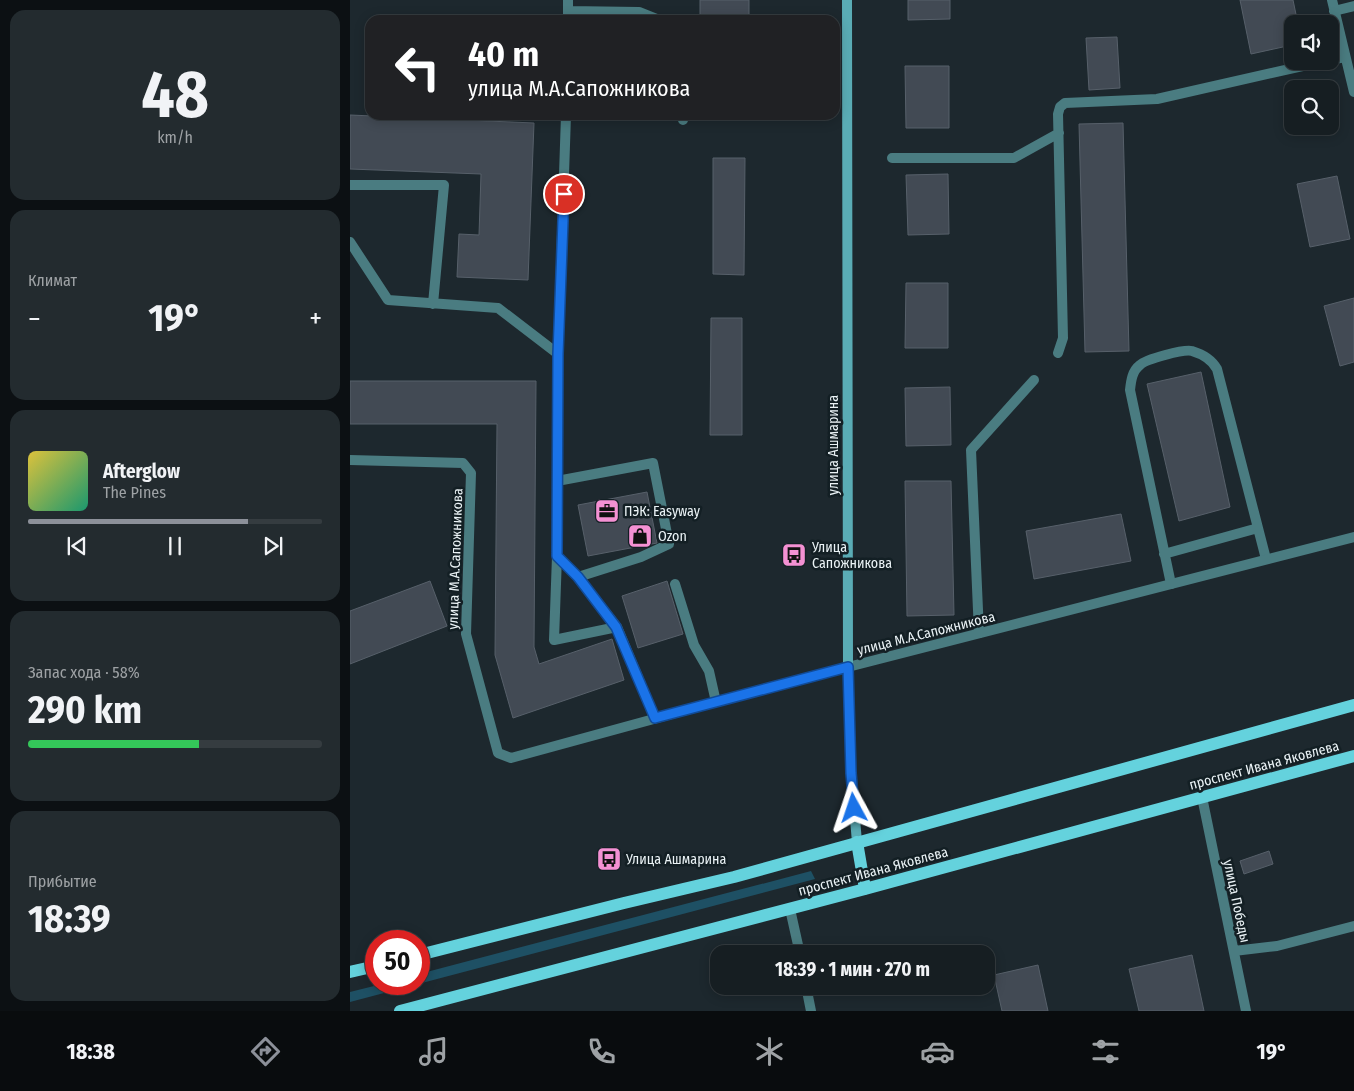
<!DOCTYPE html>
<html lang="ru">
<meta charset="utf-8">
<style>
body{margin:0;font-family:"Fira Sans Condensed",sans-serif;background:#232b2f;color:#f1f3f6;height:100vh;display:flex;flex-direction:column;font-size:19px;white-space:nowrap}
*{box-sizing:border-box;margin:0}
p{font-size:16px;color:#9ea2a5}
.icon{flex:none;width:28px;height:28px;fill:none;stroke:currentColor;stroke-width:2;stroke-linecap:round;stroke-linejoin:round}
.map{position:relative;flex:1;overflow:hidden}
.side{display:flex;flex-direction:column;gap:10px;padding:10px;background:#0c1013;width:350px}
.side>*{flex:none}
.top-card{position:absolute;left:15px;top:15px;width:475px;height:105px;border-radius:15px;box-shadow:0 2px 12px #0003,0 0 0 1px #353c40;background:#202124;color:#fff;overflow:hidden}
.fabs{position:absolute;left:934px;top:15px;display:grid;gap:10px}
.fabs a{display:grid;place-items:center;width:55px;height:55px;border-radius:10px;background:#161e22;box-shadow:0 2px 12px #0003,0 0 0 1px #353c40;font-size:25px}
.speed{position:absolute;left:15px;top:930px;display:flex;gap:10px;font-size:25px;font-weight:700;text-align:center}
.speed>*{display:grid;place-content:center;width:65px;height:65px;border-radius:50%;background:#161e22;box-shadow:0 2px 12px #0003,0 0 0 1px #353c40;line-height:1}
.speed .limit{border:8px solid #d22;background:#fff;color:#111}
.pin{position:absolute;display:grid;place-items:center;width:42px;height:42px;color:#fff;margin:-21px;border:2px solid #fff;border-radius:50%;box-shadow:0 1px 5px #0007}
.me{position:absolute;width:55px;margin:-28px;rotate:355deg;stroke-linejoin:round;filter:drop-shadow(0 0 4px #0008)}
.turn{display:flex;align-items:center;gap:18px;height:105px;padding:0 20px;font-size:22px}
.turn .icon{width:65px;height:65px;stroke-width:2.5}
.turn b{display:block;font-size:35px;line-height:42px}
.big{font-size:38px;font-weight:700;line-height:1.1}
.side .widget{flex:1;display:flex;flex-direction:column;justify-content:center;gap:8px;min-width:0;padding:0 18px;border-radius:15px;background:#232b2f}
.side .dial{align-items:center;gap:0}
.dial b{font-size:65px;line-height:1}
.song{display:flex;align-items:center;gap:15px}
.cover{width:60px;height:60px;border-radius:8px;background:linear-gradient(135deg,hsl(50 70% 55%),hsl(160 70% 35%))}
.played{height:5px;border-radius:2px;background:linear-gradient(90deg,#8c9099 75%,#353c40 75%)}
.keys{display:flex;justify-content:space-around;direction:ltr}
.heat{display:flex;justify-content:space-between;align-items:center;font-size:28px;direction:ltr}
.charge{height:8px;border-radius:4px;background:linear-gradient(90deg,#34c759 58%,#353c40 0)}
.trip{position:absolute;left:360px;top:945px;width:285px;height:50px;border-radius:15px;background:#161e22;box-shadow:0 2px 12px #0003,0 0 0 1px #353c40;font-weight:700;line-height:50px;text-align:center}
.tab-bar{display:flex;height:80px;justify-content:space-around;align-items:center;background:#090c0e;color:#9ea2a5}
.tab-bar .icon{width:35px;height:35px}
.tab-bar .active{color:#8c9099}
.tab-bar b{font-size:22px;color:#f1f3f6}
main{display:flex;flex:1;min-height:0}
.map>svg:first-child{display:block}
</style>
<main>
<section class="side">
<div class="widget dial"><b>48</b><p>km/h</p></div>
<div class="widget"><p>Климат</p>
<div class="heat"><a>−</a><b class="big">19°</b><a>+</a></div>
</div>
<div class="widget">
<div class="song"><i class="cover"></i><div><b>Afterglow</b><p>The Pines</p></div></div>
<div class="played"></div>
<div class="keys"><svg class="icon" aria-label="previous" viewBox="0 0 24 24"><path d="M18 5L8 12l10 7zM5 5v14"/></svg><svg class="icon" aria-label="pause" viewBox="0 0 24 24"><path d="M8 5v14M16 5v14"/></svg><svg class="icon" aria-label="next" viewBox="0 0 24 24"><path d="M6 5l10 7-10 7zM19 5v14"/></svg></div>
</div>
<div class="widget"><p>Запас хода · 58%</p><b class="big">290 km</b><div class="charge"></div></div>
<div class="widget"><p>Прибытие</p><b class="big">18:39</b></div>
</section>
<div class="map">
<svg width="1004" height="1011" viewBox="0 0 1004 1011">
<rect width="100%" height="100%" fill="#1d282e"/>
<path fill="#1e5064" d="M461 871 465 879 0 1002V992L32 984H69V974Z"/>
<path fill="#424a54" stroke="#57606a" d="M350 0H399V20H350Z
M558 0H600V19L558 20Z
M890 0H943L948 24H942V45L901 54Z
M767 37 770 88 739 90 736 38Z
M555 66H599V128H556Z
M0 115 184 123 178 280 107 277 109 234 129 235 131 174 0 169Z
M773 123 779 351 735 352 729 124Z
M363 158H395L394 275 363 274Z
M598 174 599 234 558 235 556 175Z
M987 176 1000 239 960 247 947 184Z
M556 283H598V348H555Z
M1004 298V362L990 366 974 306Z
M361 318H392V435H360Z
M851 372 880 507 829 521 797 384Z
M0 381H186L184 647 189 664 262 639 274 680 163 718 145 655 147 424H0Z
M600 387 601 445 556 446 555 388Z
M555 481H601L604 615 557 616Z
M297 492 307 543 238 556 228 505Z
M771 514 781 561 684 579 676 531Z
M80 581 97 626 0 664V611Z
M317 581 333 634 288 648 272 596Z
M919 851 923 864 894 874 890 861Z
M842 955 854 1011H789L779 969Z
M688 965 698 1011H652L644 975Z"/>
<g fill="none" stroke-linecap="round" stroke-linejoin="round">
<path stroke="#4a7c81" stroke-width="10" d="M218 11 289 12 309 20
M218 20V0
M980 60 995 57
M216 115 208 354 207 556 228 577 267 627 305 718
M333 120V115
M542 158H664L709 133
M0 185H94L83 304
M0 242 38 300 148 308 208 354
M708 353 713 338 708 114 710 107 715 103 807 99 975 61
M0 460 113 463 121 473 116 634 148 753 161 758 366 702 498 667
M207 481 303 463 319 544 291 557 228 577
M814 554 908 528
M207 556 204 640 267 627
M325 584 344 645 359 671 366 702
M821 584 780 390C781 381 782 371 790 365 796 359 834 349 842 351 852 354 862 360 867 369L916 559
M629 633 621 450 684 380
M440 909 450 954
M456 986 461 1011"/>
<path stroke="#4a7c81" stroke-width="10" d="M982 0 1004 92
M984 11 1004 6
M498 667 1004 537
M852 797 896 1011
M884 951 927 946 1004 926"/>
<path stroke="#5aacb5" stroke-width="10" d="M497 0 498 667 501 773 507 842"/>
<path stroke="#64d2dd" stroke-width="12" d="M507 842 515 889
M69 955 274 903 384 877 1004 705
M0 972 26 966
M50 1011 515 889 1004 756"/>
</g>
<g fill="none" stroke-linecap="round" stroke-linejoin="round">
<defs>
<path id="route" d="M214 194 208 354 207 556 228 577 266 627 305 718 498 667 501 773 504 808"/>
</defs>
<use href="#route" stroke="#114b97" stroke-width="12"/>
<use href="#route" stroke="#1a73e8" stroke-width="9"/>
</g>
<defs>
<symbol id="office-square" viewBox="-11 -11 22 22"><rect x="-9" y="-9" width="18" height="18" rx="4" fill="#f491d3" stroke="#131f24"/><path d="M-6-3h4V-5.5h4V-3h4V5H-6ZM-1-4.5V-3h2v-1.5ZM-6 0V1H6V0Z" fill="#111"/></symbol>
<symbol id="shop-square" viewBox="-11 -11 22 22"><rect x="-9" y="-9" width="18" height="18" rx="4" fill="#f491d3" stroke="#131f24"/><path d="M-5-2.5h2.3a2.7 3.5 0 0 1 5.4 0H5L5.5 6h-11ZM-1.5-2.5h3a1.5 2.3 0 0 0-3 0Z" fill="#111"/></symbol>
<symbol id="bus-square" viewBox="-11 -11 22 22"><rect x="-9" y="-9" width="18" height="18" rx="4" fill="#f491d3" stroke="#131f24"/><path d="M-5-6H5V4H4V6H2V4H-2V6H-4V4H-5ZM-3.5-4V0h7V-4ZM-3.5 1.2v1.5H-2V1.2ZM2 1.2v1.5H3.5V1.2Z" fill="#111"/></symbol>
</defs>
<g fill-rule="evenodd">
<use href="#office-square" x="243" y="497" width="28" height="28"/>
<use href="#shop-square" x="276" y="522" width="28" height="28"/>
<use href="#bus-square" x="430" y="541" width="28" height="28"/>
<use href="#bus-square" x="245" y="845" width="28" height="28"/>
</g>
<g text-anchor="middle" stroke-width="5" stroke-linejoin="round" paint-order="stroke">
<g font-size="14" fill="#ebf3f6" stroke="#131f24">
<text transform="translate(483 445) rotate(-90)" y="5">улица Ашмарина</text>
<text transform="translate(105 559) rotate(-88)" y="5">улица М.А.Сапожникова</text>
<text transform="translate(576 633) rotate(-14)" y="5">улица М.А.Сапожникова</text>
<text transform="translate(914 765) rotate(-15)" y="5">проспект Ивана Яковлева</text>
<text transform="translate(523 871) rotate(-15)" y="5">проспект Ивана Яковлева</text>
<text transform="translate(887 901) rotate(78)" y="5">улица Победы</text>
</g>
<g font-size="14" fill="#ebf3f6" stroke="#131f24" text-anchor="start">
<text x="274" y="516">ПЭК: Easyway</text>
<text x="308" y="541">Ozon</text>
<text x="462" y="552">Улица<tspan x="462" dy="16">Сапожникова</tspan></text>
<text x="276" y="864">Улица Ашмарина</text>
</g>
</g>
</svg>
<div class="fabs">
<a><svg class="icon" aria-label="sound" viewBox="0 0 24 24"><path d="M4 9h4l5-4v14l-5-4H4zM17 9q2 3 0 6"/></svg></a>
<a><svg class="icon" aria-label="search" viewBox="0 0 24 24"><circle cx="10" cy="10" r="6"/><path d="M15 15l6 6"/></svg></a>
</div>
<div class="speed"><div class="limit">50</div></div>
<div class="pin" style="left:214px;top:194px;background:#d93025"><svg class="icon" aria-label="arrive" viewBox="0 0 24 24"><path d="M6 21V4h12l-3 4 3 4H6"/></svg></div>
<svg class="me" style="left:504px;top:808px" viewBox="-20 -20 40 40"><path d="M0-17L14 15 0 8-14 15z" fill="#1a73e8" stroke="#fff" stroke-width="4"/></svg>
<div class="trip">18:39 · 1 мин · 270 m</div>
<div class="top-card">
<div class="turn"><svg class="icon" aria-label="left" viewBox="0 0 24 24"><path d="M17 20v-9H6M10 6l-5 5 5 5"/></svg><div><b>40 m</b>улица М.А.Сапожникова</div></div>
</div>
</div>
</main>
<nav class="tab-bar">
<b>18:38</b>
<svg class="icon active" aria-label="directions" viewBox="0 0 24 24"><path d="M12 3l9 9-9 9-9-9zM9 14v-3h6M13 9l2 2-2 2"/></svg>
<svg class="icon" aria-label="music" viewBox="0 0 24 24"><path d="M9 18V5l10-2v13"/><circle cx="6" cy="18" r="3"/><circle cx="16" cy="16" r="3"/></svg>
<svg class="icon" aria-label="phone" viewBox="0 0 24 24"><path d="M5 4h4l2 5-3 2q2 4 5 5l2-3 5 2v4C11 20 4 13 5 4z"/></svg>
<svg class="icon" aria-label="climate" viewBox="0 0 24 24"><path d="M12 3v18M4 7l16 10M4 17L20 7"/></svg>
<svg class="icon" aria-label="car" viewBox="0 0 24 24"><path d="M5 17H2v-5l4-1 3-4h7l3 4 3 1v5h-3M9 17h6M6 11h13"/><circle cx="7" cy="17" r="2"/><circle cx="17" cy="17" r="2"/></svg>
<svg class="icon" aria-label="filters" viewBox="0 0 24 24"><path d="M4 7h16M4 17h16"/><circle cx="9" cy="7" r="2"/><circle cx="15" cy="17" r="2"/></svg>
<b>19°</b>
</nav>
